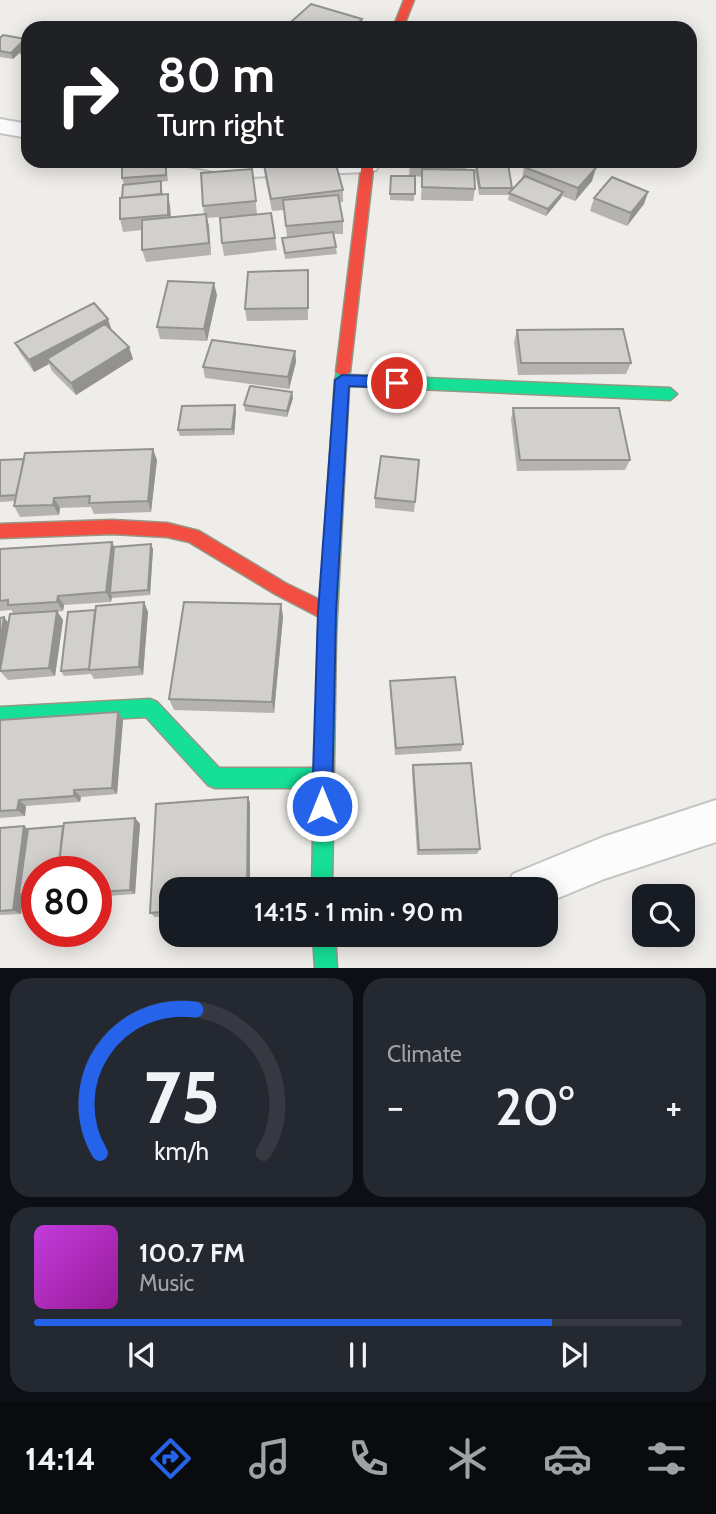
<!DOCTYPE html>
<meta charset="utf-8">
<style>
body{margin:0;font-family:Cabin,sans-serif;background:#242831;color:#f1f3f6;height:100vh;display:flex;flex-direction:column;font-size:26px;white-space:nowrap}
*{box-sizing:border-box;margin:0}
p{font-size:23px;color:#9ea1a6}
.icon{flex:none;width:38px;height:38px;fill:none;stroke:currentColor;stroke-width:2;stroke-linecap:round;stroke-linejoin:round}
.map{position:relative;height:968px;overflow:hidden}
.sheet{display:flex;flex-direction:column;gap:10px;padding:10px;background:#0d0f14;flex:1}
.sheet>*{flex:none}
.top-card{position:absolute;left:21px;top:21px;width:676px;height:147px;border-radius:21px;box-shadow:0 4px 18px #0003;background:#202124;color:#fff;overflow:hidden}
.buttons{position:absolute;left:632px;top:884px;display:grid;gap:14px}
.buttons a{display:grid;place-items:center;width:63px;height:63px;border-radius:14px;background:#171b24;box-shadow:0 4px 18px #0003;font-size:35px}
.speed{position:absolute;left:21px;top:856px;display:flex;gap:14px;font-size:35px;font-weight:700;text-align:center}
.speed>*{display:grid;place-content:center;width:91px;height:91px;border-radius:50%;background:#171b24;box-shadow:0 4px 18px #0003;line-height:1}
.speed .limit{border:10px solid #d22;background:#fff;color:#111}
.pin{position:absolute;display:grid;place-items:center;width:60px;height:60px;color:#fff;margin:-30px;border:4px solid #fff;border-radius:50%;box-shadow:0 2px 7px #0007}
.me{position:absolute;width:77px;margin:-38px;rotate:0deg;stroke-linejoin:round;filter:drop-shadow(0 0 5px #0008)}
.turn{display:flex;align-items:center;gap:24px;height:147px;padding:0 21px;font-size:32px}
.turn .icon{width:91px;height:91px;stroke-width:2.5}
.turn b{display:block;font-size:49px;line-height:60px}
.big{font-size:52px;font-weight:600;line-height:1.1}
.sheet .widget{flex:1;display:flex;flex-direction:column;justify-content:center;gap:10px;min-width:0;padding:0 24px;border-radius:21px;background:#242831}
.sheet .dial{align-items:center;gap:0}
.dial svg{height:182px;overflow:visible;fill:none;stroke:#363941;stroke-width:7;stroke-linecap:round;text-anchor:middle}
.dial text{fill:#f1f3f6;stroke:none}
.song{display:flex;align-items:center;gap:21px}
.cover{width:84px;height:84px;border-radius:10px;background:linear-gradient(135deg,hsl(290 70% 55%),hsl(300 70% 35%))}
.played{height:7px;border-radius:4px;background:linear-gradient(90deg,#2563eb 80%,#363941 80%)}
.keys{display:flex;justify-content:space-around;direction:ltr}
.heat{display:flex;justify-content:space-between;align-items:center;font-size:38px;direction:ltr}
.sheet .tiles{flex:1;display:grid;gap:10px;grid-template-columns:1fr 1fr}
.widget:last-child{grid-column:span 2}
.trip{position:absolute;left:159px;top:877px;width:399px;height:70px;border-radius:21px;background:#171b24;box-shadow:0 4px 18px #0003;font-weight:600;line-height:70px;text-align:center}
.menu{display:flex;height:112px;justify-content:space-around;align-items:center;background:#090b0e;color:#9ea1a6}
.menu .icon{width:49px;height:49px}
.menu .current{color:#2563eb}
.menu b{font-size:32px;color:#f1f3f6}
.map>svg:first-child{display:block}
</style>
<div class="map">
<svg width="716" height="968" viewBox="0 0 716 968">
<rect width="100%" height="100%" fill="#efedea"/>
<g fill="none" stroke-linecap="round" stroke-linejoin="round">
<defs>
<path id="street" d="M0 119 28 124V138L0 133Z
M185 161H378L380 164 376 170 367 172 245 177 188 166Z
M716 800V842L604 879 546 903V889H506L513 874 603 837Z"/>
<path id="fast" d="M343 367 348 368 350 375 670 388 677 394 670 400 349 386 336 635 332 889H312L314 788H215L208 785 146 717 0 725V707L150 699 157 702 219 768H315L318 635 335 380 338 368Z
M313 934H335L337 968H315Z"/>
<path id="jam" d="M404 0H414L403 28H393Z
M362 161H374L350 372 343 377 336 372Z
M112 520 167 523 199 531 287 584 333 606 336 612 333 618 327 620 321 618 275 594 189 542 167 537 112 534 0 538V524Z"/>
</defs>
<use href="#street" stroke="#c5c4c2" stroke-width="4"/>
<use href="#fast" stroke="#969784" stroke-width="3"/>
<use href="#jam" stroke="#969784" stroke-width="3"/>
<use href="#street" fill="#fdfcfc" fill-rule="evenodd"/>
<use href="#fast" fill="#16e098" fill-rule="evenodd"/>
<use href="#jam" fill="#f24e42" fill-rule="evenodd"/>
</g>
<path fill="#b5b3b0" d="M362 19V28H293L292 21Z
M0 38 25 39 27 45 28 44V60L22 59 20 53 13 59 0 57Z
M166 161 168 181 161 182 163 194 170 206 171 217 204 214 203 206 252 169 257 214 207 218 211 255 146 262 142 250V230L123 232 120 219 124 185 122 178Z
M410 161H467L466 170 475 189 473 201 421 200 422 177 415 176 414 201 390 200 391 176H409Z
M476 164 512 188 511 191 522 179 524 167 592 181 575 201 562 196 561 198 546 216 508 200 509 195H479L475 171Z
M264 165 343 190V202H340L343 221V234H334L337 254 285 259 282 238 287 237 284 210 272 211 265 177Z
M648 192 644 204 627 226 590 211 594 198Z
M275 238 277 250 224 256 222 243Z
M308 270V320L247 321 245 309Z
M217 295 207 341 160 339 157 327Z
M517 330 631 363 626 374 518 375 514 342Z
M112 331 129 347 133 359 76 395 52 371 49 364 34 372 21 354 15 343Z
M295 351 296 362 289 389 205 378 203 367Z
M293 398 287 417 245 411 244 405Z
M513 408 630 460 625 470 517 471 511 420Z
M236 411 234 435 180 436 178 430Z
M0 460H157L151 512 94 514 91 507 60 508 59 515 20 517 14 506 15 501 0 502Z
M419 460 414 512 375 508V498Z
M114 547 153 549 150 595 112 598V596L111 602 64 605 63 611 57 612 63 620 55 676 8 680 0 671 14 614 11 610 0 611V549Z
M144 602 148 612 143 675 94 679 91 674 64 676 61 671 95 610Z
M281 604 283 617 274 713 174 710 169 699Z
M390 681 463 744 461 751 395 755 390 690Z
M118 712 123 720 117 794 81 797 80 802 26 806 25 816 0 818V720Z
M413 765 480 849 477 854 417 855 412 772Z
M248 797 250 803V889H172V916L155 917 150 913 156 804Z
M135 818 140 824 135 894 96 897V872H37V896L23 897 21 914 0 915V828L24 826 28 829Z"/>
<path fill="#939290" d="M362 19V28H353Z
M25 39 27 45 13 59 11 53Z
M596 168 592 181 575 201 578 188Z
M563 192 561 198 546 216 548 209Z
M648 192 644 204 627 226 631 213Z
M168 194 170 206 171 227 168 215Z
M206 214 209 226 211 255 209 243Z
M214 283 217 295 207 341 204 329Z
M108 319 112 331 47 359 49 364 34 372 29 360Z
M129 347 133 359 76 395 71 383Z
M295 351 296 362 289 389 288 377Z
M292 392 293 398 287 417V411Z
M235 405 236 411 234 435 232 429Z
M153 449 157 460 151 512 148 501Z
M54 498 60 508 59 515 53 505Z
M112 542 117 552 110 593 112 596 111 602 106 592Z
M151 544 153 549 150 595 148 590Z
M58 596 64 605 63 611 57 602Z
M144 602 148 612 143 675 139 667Z
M281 604 283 617 274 713 272 702Z
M57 611 63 620 55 676 49 668Z
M4 617 8 622 0 670V643Z
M118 712 123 720 117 794 112 788Z
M74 790 81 797 80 802 74 796Z
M248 797 250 803V889H247Z
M19 800 26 806 25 816 17 810Z
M135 818 140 824 135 894 130 890Z
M24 826 32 832 19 894 23 897 21 914 13 910Z"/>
<path fill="#d2d0cd" stroke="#939290" stroke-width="2" d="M311 4 362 19 353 28H315L292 21Z
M3 35 25 39 11 53 0 51V38Z
M28 44V54L19 52Z
M141 161H166V175L122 178V163Z
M296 161H335L343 190 271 199 264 165Z
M410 161H467V166L410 164Z
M530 161H577L596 168 578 188 524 167Z
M476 164H508L512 188H480Z
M252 169 256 201 203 206 201 173Z
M422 169 474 170 475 189 422 187Z
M391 176H415V194H390Z
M525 176 563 192 548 209 509 193Z
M612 177 648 192 631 213 594 198Z
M161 181V194L122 198 123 185Z
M168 194V215L120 219V198Z
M338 195 343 221 286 226 283 200Z
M271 213 275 238 222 243 220 218Z
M206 214 209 243 142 250V220Z
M333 232 336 247 285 253 282 238Z
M308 270V308L245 309 248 272Z
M168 281 214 283 204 329 157 327Z
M94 303 108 319 29 360 15 343Z
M105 324 129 347 71 383 47 359Z
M623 329 631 363H521L517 330Z
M212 340 295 351 288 377 203 367Z
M250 386 292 392 287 411 244 405Z
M235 405 232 429 178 430 182 406Z
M513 408H619L630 460H520Z
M153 449 148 501 89 503 90 496 54 498 53 505 14 506 25 453Z
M381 456 419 460 415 502 375 498Z
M24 459 16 495 0 496V460Z
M112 542 106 592 58 596 57 602 8 605V600L0 601V549Z
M151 544 148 590 110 593 114 547Z
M144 602 139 667 89 670 96 606Z
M184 602 281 604 272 702 169 699Z
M95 610 89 669 61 671 68 612Z
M57 611 49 668 0 671 10 614Z
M4 617 0 643V618Z
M455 677 463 744 396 748 390 681Z
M118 712 112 788 74 790V796L19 800 17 810 0 811V720Z
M471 763 480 849 419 850 413 765Z
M248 797 247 889H172V911L150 913 156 804Z
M135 818 130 890 96 892V872H58L64 823Z
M24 826 13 910 0 911V828Z
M63 826 58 872H37V893L19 894 28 829Z"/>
<path fill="#2563eb" stroke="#184099" stroke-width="2" d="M342 375 397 377 404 383 397 388 349 386 336 612 332 806 329 813 322 816 315 813 312 806 318 612 335 380Z"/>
</svg>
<div class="buttons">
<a><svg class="icon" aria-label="search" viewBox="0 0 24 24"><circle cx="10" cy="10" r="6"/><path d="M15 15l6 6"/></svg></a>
</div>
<div class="speed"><div class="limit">80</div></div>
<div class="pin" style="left:397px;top:383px;background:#d93025"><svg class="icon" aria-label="arrive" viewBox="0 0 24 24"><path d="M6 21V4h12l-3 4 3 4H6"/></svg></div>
<svg class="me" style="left:322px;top:806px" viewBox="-20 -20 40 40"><circle r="17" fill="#2563eb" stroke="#fff" stroke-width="3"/><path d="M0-11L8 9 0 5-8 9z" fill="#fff"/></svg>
<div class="trip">14:15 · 1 min · 90 m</div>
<div class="top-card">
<div class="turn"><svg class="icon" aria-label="right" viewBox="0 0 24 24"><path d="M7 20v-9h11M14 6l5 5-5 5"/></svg><div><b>80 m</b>Turn right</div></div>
</div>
</div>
<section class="sheet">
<div class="tiles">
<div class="widget dial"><svg viewBox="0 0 100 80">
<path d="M14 69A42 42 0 1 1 86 69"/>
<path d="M14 69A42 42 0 0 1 56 6" stroke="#2563eb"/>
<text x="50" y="56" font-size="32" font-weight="700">75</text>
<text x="50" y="72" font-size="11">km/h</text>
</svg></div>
<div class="widget"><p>Climate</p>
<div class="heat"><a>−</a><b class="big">20°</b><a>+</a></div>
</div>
<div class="widget">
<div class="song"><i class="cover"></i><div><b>100.7 FM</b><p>Music</p></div></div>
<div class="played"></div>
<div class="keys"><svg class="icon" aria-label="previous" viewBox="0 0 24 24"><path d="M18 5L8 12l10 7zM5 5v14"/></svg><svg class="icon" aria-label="pause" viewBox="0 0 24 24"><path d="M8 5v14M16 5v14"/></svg><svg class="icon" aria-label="next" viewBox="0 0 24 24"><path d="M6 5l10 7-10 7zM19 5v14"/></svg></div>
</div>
</div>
</section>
<nav class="menu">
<b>14:14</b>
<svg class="icon current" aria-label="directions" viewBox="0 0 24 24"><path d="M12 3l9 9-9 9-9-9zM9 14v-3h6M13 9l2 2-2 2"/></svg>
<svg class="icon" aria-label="music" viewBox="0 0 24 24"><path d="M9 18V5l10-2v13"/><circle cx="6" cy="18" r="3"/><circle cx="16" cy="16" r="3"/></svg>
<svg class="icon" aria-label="phone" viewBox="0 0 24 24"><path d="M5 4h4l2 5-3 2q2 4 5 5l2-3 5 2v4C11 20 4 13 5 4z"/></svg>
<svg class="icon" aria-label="climate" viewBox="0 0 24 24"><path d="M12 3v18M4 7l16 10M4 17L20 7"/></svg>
<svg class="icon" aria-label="car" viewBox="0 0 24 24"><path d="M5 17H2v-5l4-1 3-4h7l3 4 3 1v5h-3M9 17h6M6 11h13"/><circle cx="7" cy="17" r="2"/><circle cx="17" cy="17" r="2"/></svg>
<svg class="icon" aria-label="filters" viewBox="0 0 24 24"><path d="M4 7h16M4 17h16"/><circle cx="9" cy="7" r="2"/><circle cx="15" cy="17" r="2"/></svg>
</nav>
